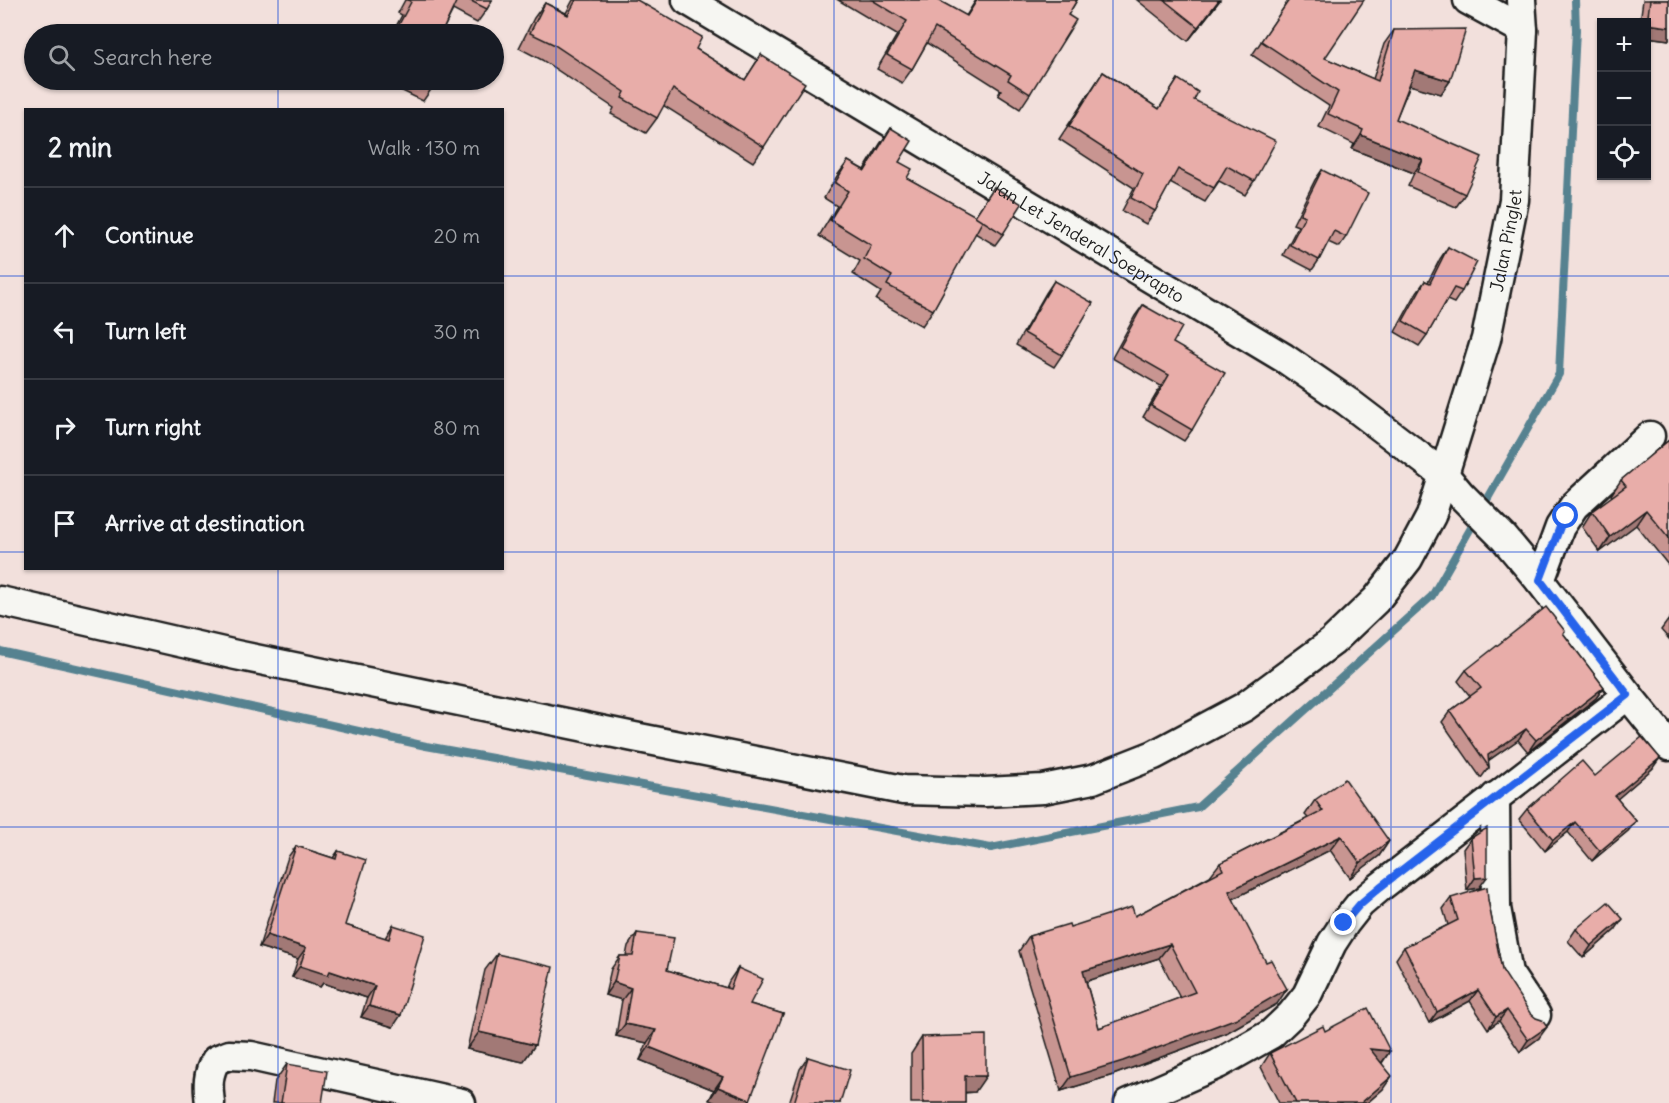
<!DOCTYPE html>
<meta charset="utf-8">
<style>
body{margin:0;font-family:Delius,sans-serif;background:#242831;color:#f1f3f6}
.controls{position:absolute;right:18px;top:18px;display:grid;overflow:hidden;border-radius:0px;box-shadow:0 2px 4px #0004}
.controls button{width:54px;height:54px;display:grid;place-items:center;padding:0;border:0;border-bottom:2px solid #363941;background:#171b24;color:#f1f3f6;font:30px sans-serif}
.stop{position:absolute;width:18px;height:18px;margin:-14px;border:4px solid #2563eb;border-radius:50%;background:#fff}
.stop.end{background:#2563eb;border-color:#fff;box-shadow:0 2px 6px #0008}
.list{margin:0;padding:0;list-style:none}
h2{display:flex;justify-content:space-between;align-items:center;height:78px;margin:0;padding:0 24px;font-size:26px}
h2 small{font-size:20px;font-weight:400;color:#9ea1a6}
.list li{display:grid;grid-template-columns:39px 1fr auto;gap:18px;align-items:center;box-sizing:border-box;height:96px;padding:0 24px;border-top:2px solid #363941}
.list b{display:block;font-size:22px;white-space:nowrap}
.list em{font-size:20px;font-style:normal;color:#9ea1a6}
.icon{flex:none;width:33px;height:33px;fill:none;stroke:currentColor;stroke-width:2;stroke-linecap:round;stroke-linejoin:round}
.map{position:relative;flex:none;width:1669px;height:1103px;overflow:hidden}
.search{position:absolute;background:#171b24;box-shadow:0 2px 4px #0004;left:24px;top:24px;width:480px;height:66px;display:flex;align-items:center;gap:15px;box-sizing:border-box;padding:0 21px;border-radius:33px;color:#9ea1a6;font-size:22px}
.panel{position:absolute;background:#171b24;box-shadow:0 2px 4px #0004;left:24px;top:108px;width:480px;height:462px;border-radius:0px}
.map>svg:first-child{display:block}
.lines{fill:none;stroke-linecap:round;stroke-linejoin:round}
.stream{stroke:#568290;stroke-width:8}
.minor-casing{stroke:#1c1c1c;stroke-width:33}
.minor{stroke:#f6f6f2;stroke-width:28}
.wall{fill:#c89591;stroke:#1c1c1c;stroke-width:1.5;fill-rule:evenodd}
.shaded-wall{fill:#a27976;stroke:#1c1c1c;stroke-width:1.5}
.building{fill:#e8ada9;stroke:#1c1c1c;stroke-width:1.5;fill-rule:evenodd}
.route{stroke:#2563eb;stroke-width:8}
.grid{fill:none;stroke:#1d4ed8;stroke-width:1.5;stroke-opacity:0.55}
.labels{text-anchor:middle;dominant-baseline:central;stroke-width:5;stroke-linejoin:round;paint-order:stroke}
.street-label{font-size:18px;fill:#1c1c1c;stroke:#f6f6f2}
</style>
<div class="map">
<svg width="1669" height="1103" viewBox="0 0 1669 1103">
<rect width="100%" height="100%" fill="#f2e0dc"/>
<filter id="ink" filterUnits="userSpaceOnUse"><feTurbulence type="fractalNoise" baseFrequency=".0167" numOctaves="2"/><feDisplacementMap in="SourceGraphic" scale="12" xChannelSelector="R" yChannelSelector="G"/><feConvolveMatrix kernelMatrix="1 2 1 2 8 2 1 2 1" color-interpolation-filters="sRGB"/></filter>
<g filter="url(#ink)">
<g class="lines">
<path class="stream" d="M0 651 426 746 991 848 1198 807 1432 596 1559 374 1576 30 1575 0"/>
<defs>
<g id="minor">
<path id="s1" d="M687 0 1284 358 1348 402 1445 476 1461 495 1504 538 1540 581 1628 695 1669 746"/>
<path d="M1468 0 1523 30"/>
<path d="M1540 581 1560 527 1574 506 1650 436"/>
<path id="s2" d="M0 601 236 655 634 737 903 790 985 792 1043 789 1093 779 1154 755 1244 707 1332 642 1376 600 1408 559 1431 516 1486 339 1514 200 1523 30 1521 0"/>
<path d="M1495 797 1496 908 1508 973 1536 1015"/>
<path d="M210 1103C208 1087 207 1074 216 1060L229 1055 251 1056 461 1103"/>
<path d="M1129 1103 1218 1064 1271 1034 1291 1015 1307 995 1332 943 1345 923 1360 904 1380 887 1628 695"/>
</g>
</defs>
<use href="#minor" class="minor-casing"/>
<use href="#minor" class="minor"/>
</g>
<g class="wall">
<path d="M405 0H492L487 9 477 23 453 10 441 34H392L402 15 398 13Z"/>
<path d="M573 0H637L696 49 745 80 761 55 764 147 753 162 663 105 657 118 646 133 611 114 614 108 542 60 519 48 534 18 545 3 566 13Z"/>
<path d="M838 0H938L966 16 976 0H1077L1068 15 1030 94 1020 109 998 95 1001 90 927 43 912 69 902 83 877 69 897 35Z"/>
<path d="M1137 0H1220L1188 41Z"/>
<path d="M1289 0 1325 58 1373 79 1384 44 1394 30 1450 81 1441 94 1410 85 1396 119 1465 194 1456 207 1408 186 1414 173 1352 149 1354 144 1319 127 1329 106 1252 55Z"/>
<path d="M1643 0H1669V40L1647 37V22H1640Z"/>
<path d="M1103 72 1159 109 1178 79 1254 181 1245 195 1219 181 1205 202 1170 183 1155 211 1146 224 1122 211 1134 188 1059 139Z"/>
<path d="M380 80H436L432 88 423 101Z"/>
<path d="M891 128 899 162 907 178 975 216 994 187 1003 234 995 245 975 233 933 310 922 326 876 300 881 292 853 274 860 261 819 236 837 206 824 198 837 176 848 161 864 170 880 144Z"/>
<path d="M1322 170 1346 237 1339 247 1328 242 1319 260 1312 270 1283 255 1298 226 1293 224 1315 180Z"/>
<path d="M1448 247 1462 291 1454 303 1447 300 1427 335 1419 346 1395 332 1417 292 1425 281 1428 282 1440 259Z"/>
<path d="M1054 281 1062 355 1054 367 1016 345 1046 293Z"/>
<path d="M1143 305 1173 343 1192 430 1184 441 1143 417 1161 386 1112 358 1135 316Z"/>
<path d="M1669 440V566L1636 525 1600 552 1582 527 1592 511 1612 497 1611 495 1621 480Z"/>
<path d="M1669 619V639L1661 630Z"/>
<path d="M1565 631 1563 633 1604 687 1596 698 1528 752 1518 740 1488 761 1489 767 1481 778 1442 722 1450 711 1470 696 1458 681 1466 670Z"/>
<path d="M1652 769 1617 799 1636 821 1628 831 1592 861 1568 832 1545 851 1519 819 1527 809 1595 776Z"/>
<path d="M1315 800 1389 841 1379 856 1350 878 1330 850 1233 899 1277 1004 1226 1033 1113 1075 1061 1091 1019 951 1029 936 1070 927 1135 916 1210 876 1220 863 1308 818 1305 815ZM1159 958 1180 998 1099 1028 1086 981Z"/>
<path d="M1471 838 1479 888 1467 890 1463 849Z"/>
<path d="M296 846 333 858 338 851 345 925 385 938 393 925V1027L361 1017 367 998 323 983 320 987 292 977 298 959 259 947 288 857Z"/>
<path d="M1451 898 1488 900 1502 970 1539 1038 1520 1052 1499 1021 1488 1029 1470 1001 1429 1023 1396 959 1404 947 1448 925 1443 909Z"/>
<path d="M1576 929 1615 930 1583 958 1568 941Z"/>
<path d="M637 933 667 970 726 988 729 981 738 968 750 1004 783 1014 709 1100 714 1090 640 1060 647 1043 616 1036 622 1000 605 995 611 969 620 956H626L628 946Z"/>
<path d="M497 954 535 1045 523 1062 467 1049 485 970Z"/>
<path d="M1325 1031 1390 1051 1382 1063 1383 1089 1367 1103H1279L1261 1067 1270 1053Z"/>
<path d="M922 1037 975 1092 965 1093V1103H911V1054Z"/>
<path d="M808 1057 840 1103H789L800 1069Z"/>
<path d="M287 1064 322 1103H272L275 1081Z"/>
</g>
<g class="shaded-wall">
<path d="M1220 0 1213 9 1188 41 1198 27Z"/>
<path d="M1647 24 1669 27V40L1647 37Z"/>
<path d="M1415 70 1450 81 1441 94 1406 84Z"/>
<path d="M1361 135 1423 160 1414 173 1352 149Z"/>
<path d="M1646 510 1636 525 1600 552 1610 537Z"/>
<path d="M1604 687 1596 698 1528 752 1536 740Z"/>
<path d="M1526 729 1518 740 1486 762 1488 755Z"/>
<path d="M1660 758 1652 769 1608 807 1615 796Z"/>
<path d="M1636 821 1628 831 1592 861 1600 851Z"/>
<path d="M1575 822 1568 832 1545 851 1553 840Z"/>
<path d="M1341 836 1330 850 1219 906 1229 891Z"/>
<path d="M1389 841 1379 856 1350 878 1360 863Z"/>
<path d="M1487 877 1479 888 1467 890 1475 878Z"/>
<path d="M1623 919 1615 930 1583 958 1591 946Z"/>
<path d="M267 935 306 948 298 959 259 947Z"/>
<path d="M1170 944 1159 958 1072 986 1083 971Z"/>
<path d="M300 966 330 971 375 986 367 998 323 983 320 987 292 977Z"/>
<path d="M614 982 631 988 622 1000 605 995Z"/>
<path d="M1287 989 1277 1004 1226 1033 1113 1075 1061 1091 1071 1077Z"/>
<path d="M1478 990 1470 1001 1429 1023 1437 1012Z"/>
<path d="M369 1006 401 1015 393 1027 361 1017Z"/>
<path d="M1507 1010 1499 1021 1488 1029 1496 1017Z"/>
<path d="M625 1024 656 1030 647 1043 616 1036Z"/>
<path d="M1547 1027 1539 1038 1520 1052 1528 1040Z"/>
<path d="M479 1032 535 1045 523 1062 467 1049Z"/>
<path d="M649 1047 723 1077 714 1090 640 1060Z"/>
<path d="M1370 1049 1390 1051 1380 1065Z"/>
<path d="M965 1076H986L975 1092 953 1093Z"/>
<path d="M1392 1076 1383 1089 1367 1103H1361Z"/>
<path d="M718 1087 750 1100 748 1103H716L709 1100Z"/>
</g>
<g class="building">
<path d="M408 0H457L441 34H394L411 2Z"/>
<path d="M469 0H492L487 9Z"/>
<path d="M576 0H637L702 37 696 49 745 80 761 55 805 83 764 147 673 89 657 118 622 98 625 92 553 44 530 33 545 3 568 15Z"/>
<path d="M872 0H938L967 16 977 0H1077L1068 15 1076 20 1030 94 1008 80 1011 75 935 28 912 69 887 55 907 21Z"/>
<path d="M1164 0H1219L1198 27Z"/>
<path d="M1289 0H1364L1325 58 1378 81 1394 30 1466 29 1450 81 1415 70 1396 119 1482 157 1465 194 1418 172 1423 160 1361 135 1363 130 1328 114 1338 92 1261 41Z"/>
<path d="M1650 0H1669V27L1647 24Z"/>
<path d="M1103 72 1159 109 1178 79 1198 92 1194 100 1276 141 1254 181 1227 166 1214 188 1178 169 1155 211 1131 198 1143 174 1069 126Z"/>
<path d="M416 80H436L432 88Z"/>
<path d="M891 128 912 141 899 162 912 169 907 178 983 220 933 310 887 285 892 276 864 259 871 245 830 220 848 191 835 183 848 161 865 171Z"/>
<path d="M1322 170 1368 193 1346 237 1334 231 1319 260 1290 245 1305 216 1300 214Z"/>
<path d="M994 187 1022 204 1003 234 975 216Z"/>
<path d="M1448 247 1477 262 1462 291 1454 288 1427 335 1403 321 1425 281 1430 283Z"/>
<path d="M1054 281 1093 303 1062 355 1024 333Z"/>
<path d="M1143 305 1182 327 1173 343 1225 373 1192 430 1151 406 1169 375 1120 347Z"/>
<path d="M1669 440V538L1646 510 1610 537 1592 511 1626 486 1621 480Z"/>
<path d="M1546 607 1565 631 1563 633 1604 687 1536 740 1526 729 1488 755 1489 767 1450 711 1481 688 1466 670Z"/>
<path d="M1642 737 1660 758 1615 796 1636 821 1600 851 1575 822 1553 840 1527 809 1582 761 1595 776Z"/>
<path d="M1345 779 1389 841 1360 863 1341 836 1229 891 1266 962 1271 960 1287 989 1237 1018 1123 1061 1071 1077 1029 936 1069 924 1070 927 1132 907 1135 916 1223 870 1220 863 1323 811 1315 800ZM1170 944 1195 992 1099 1028 1083 971Z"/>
<path d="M1487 828V877L1475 878 1471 838Z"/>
<path d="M296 846 336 859 338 851 366 860 345 925 389 939 393 925 425 935 401 1015 369 1006 375 986 330 971 328 975 300 966 306 948 267 935Z"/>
<path d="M1487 887 1488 900 1502 970 1530 1013 1536 1018 1542 1020 1547 1027 1528 1040 1507 1010 1496 1017 1478 990 1437 1012 1404 947 1458 920 1451 898Z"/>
<path d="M1608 902 1623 919 1591 946 1576 929Z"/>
<path d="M637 933 674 938 667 970 730 989 738 968 763 979 750 1004 783 1014 750 1100 718 1087 723 1077 649 1047 656 1030 625 1024 631 988 614 982 620 956H633Z"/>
<path d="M497 954 553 967 535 1045 479 1032Z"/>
<path d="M1368 1008 1390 1051 1370 1049 1392 1076 1361 1103H1296L1270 1053 1323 1026 1325 1031Z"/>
<path d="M986 1035V1076H965V1103H923L922 1037Z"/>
<path d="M808 1057 850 1070 840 1103H794Z"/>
<path d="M287 1064 327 1071 322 1103H281Z"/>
</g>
</g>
<g class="lines" filter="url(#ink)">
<path class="route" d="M1344 923 1360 904 1380 887 1628 695 1540 580 1560 527 1566 516"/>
</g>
<path class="grid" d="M278 0V34M556 0V1103M834 0V1103M1113 0V1103M1391 0V1103M278 80V110M0 276H26M502 276H1669M0 552H26M502 552H1669M278 568V1103M0 827H1669"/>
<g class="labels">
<g class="street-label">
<text stroke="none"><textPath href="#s1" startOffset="460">Jalan Let Jenderal Soeprapto</textPath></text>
<text stroke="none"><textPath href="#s2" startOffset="1838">Jalan Pinglet</textPath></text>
</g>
</g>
</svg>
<div class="controls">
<button>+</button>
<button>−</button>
<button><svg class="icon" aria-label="locate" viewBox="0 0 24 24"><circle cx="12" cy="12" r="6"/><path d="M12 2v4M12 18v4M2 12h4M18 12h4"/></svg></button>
</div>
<div class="stop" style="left:1566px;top:516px"></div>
<div class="stop end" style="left:1344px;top:923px"></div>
<div class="search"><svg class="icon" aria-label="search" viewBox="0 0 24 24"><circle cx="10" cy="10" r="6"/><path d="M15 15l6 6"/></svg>Search here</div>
<section class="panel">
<h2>2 min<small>Walk · 130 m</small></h2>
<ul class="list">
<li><svg class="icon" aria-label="ahead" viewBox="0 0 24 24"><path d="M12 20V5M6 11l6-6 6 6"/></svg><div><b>Continue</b></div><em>20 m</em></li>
<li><svg class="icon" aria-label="left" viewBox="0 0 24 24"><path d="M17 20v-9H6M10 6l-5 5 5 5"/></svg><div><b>Turn left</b></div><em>30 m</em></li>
<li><svg class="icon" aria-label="right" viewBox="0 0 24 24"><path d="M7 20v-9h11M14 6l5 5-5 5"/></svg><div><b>Turn right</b></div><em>80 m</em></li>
<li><svg class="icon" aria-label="arrive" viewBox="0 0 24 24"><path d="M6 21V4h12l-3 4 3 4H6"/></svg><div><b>Arrive at destination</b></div></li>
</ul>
</section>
</div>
